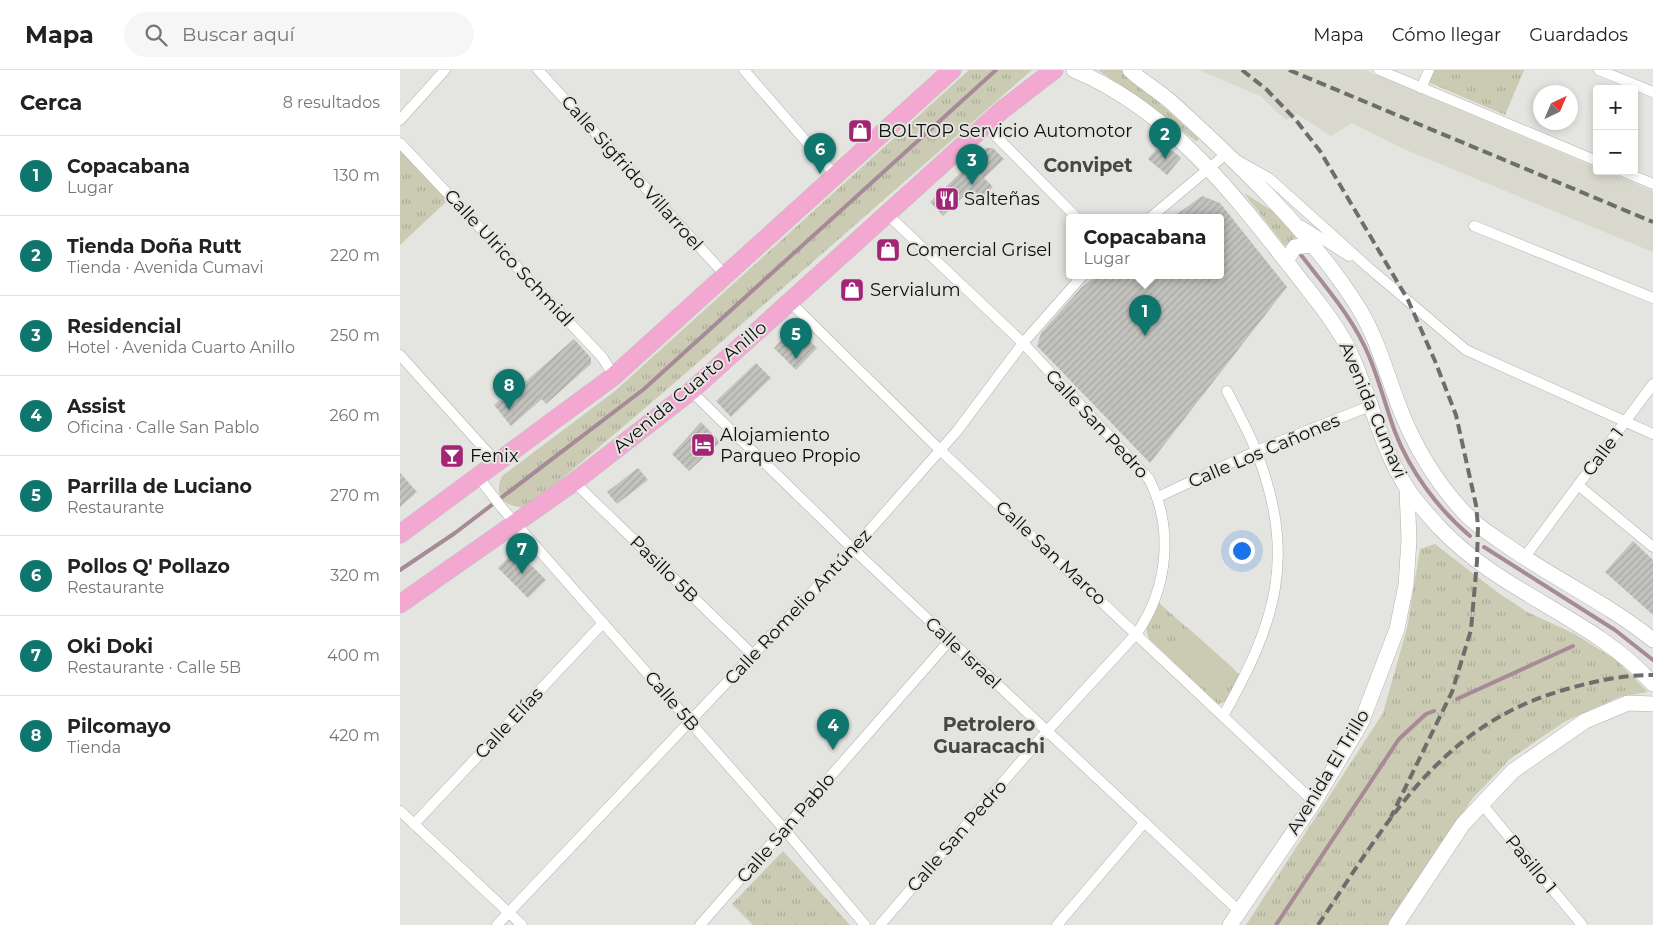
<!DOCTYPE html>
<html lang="es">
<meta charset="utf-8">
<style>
body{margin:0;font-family:Montserrat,sans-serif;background:#f6f6f6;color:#222}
.controls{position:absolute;right:15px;top:15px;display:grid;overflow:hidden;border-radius:5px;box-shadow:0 2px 8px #0003}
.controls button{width:45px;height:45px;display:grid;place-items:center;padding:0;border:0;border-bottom:1px solid #e0e0e0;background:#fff;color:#222;font:25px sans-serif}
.compass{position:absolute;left:1133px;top:15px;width:45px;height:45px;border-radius:50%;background:#fff;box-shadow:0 2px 8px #0003;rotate:44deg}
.you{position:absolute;left:841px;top:480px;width:18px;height:18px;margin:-12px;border:4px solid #fff;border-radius:50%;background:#1a73e8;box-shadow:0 0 0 8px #1a73e833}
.badge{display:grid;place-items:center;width:32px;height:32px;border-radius:50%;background:#0f766e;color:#fff;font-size:16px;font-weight:700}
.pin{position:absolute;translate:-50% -41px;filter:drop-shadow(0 1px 2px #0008)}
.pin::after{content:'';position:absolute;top:26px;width:18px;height:15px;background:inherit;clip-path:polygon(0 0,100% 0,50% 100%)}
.popup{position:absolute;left:666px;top:144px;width:158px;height:65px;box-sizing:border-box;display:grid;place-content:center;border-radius:5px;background:#fff;filter:drop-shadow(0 1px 4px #0005);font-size:16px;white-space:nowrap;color:#767676}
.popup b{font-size:19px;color:#222}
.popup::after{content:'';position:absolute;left:50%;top:100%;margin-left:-10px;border:10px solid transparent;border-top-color:#fff}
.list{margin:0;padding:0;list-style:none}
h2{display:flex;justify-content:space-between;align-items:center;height:65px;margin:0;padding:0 20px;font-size:21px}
h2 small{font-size:16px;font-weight:400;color:#767676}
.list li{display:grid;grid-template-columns:32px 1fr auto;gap:15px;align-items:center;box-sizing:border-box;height:80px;padding:0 20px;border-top:1px solid #e0e0e0}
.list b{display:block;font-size:19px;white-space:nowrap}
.list p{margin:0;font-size:16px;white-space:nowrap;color:#767676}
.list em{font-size:16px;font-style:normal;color:#767676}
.icon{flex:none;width:28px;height:28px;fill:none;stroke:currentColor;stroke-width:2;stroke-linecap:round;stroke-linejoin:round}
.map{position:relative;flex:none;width:1253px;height:855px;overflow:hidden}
header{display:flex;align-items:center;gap:30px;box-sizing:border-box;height:70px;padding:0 25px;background:#fff;border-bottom:1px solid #e0e0e0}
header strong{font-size:24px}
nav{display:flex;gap:28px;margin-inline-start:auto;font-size:18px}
.search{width:350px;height:45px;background:#f6f6f6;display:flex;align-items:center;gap:12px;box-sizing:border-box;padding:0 18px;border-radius:28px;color:#767676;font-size:19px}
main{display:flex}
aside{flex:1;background:#fff}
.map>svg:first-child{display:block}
.built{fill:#d8d8cc}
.grass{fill:url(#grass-tufts)}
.pitch{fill:#cacbb2}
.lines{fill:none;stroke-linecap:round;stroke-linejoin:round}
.stream{stroke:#a78a98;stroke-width:4}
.building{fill:url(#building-hatch)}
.minor-casing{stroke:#b0b0ac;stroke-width:11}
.secondary-casing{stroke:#b0b0ac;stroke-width:16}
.trunk-casing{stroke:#c0c0c0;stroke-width:19}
.minor{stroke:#fff;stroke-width:10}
.secondary{stroke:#fff;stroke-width:15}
.trunk{stroke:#f2a8d0;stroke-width:18}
.rail{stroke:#6d6e6b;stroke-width:4;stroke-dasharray:10 5;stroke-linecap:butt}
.labels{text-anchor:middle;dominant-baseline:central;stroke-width:4;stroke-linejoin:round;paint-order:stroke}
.poi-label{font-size:18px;fill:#0d0d0c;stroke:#e4e5e0;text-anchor:start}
.street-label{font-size:18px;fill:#0d0d0c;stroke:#e4e5e0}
.neighbourhood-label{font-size:19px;font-weight:bold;fill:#474744;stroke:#e4e5e0}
</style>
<header>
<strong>Mapa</strong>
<div class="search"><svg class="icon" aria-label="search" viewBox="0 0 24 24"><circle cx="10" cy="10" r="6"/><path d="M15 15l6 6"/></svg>Buscar aquí</div>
<nav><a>Mapa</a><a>Cómo llegar</a><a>Guardados</a></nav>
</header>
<main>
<aside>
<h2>Cerca<small>8 resultados</small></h2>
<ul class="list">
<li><span class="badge">1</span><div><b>Copacabana</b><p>Lugar</p></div><em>130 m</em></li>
<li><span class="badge">2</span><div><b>Tienda Doña Rutt</b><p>Tienda · Avenida Cumavi</p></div><em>220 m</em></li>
<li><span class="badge">3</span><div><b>Residencial</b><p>Hotel · Avenida Cuarto Anillo</p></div><em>250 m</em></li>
<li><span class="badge">4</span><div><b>Assist</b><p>Oficina · Calle San Pablo</p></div><em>260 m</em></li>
<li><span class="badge">5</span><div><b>Parrilla de Luciano</b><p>Restaurante</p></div><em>270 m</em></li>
<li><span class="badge">6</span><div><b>Pollos Q' Pollazo</b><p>Restaurante</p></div><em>320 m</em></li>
<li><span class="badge">7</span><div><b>Oki Doki</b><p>Restaurante · Calle 5B</p></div><em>400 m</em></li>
<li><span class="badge">8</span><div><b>Pilcomayo</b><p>Tienda</p></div><em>420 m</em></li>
</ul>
</aside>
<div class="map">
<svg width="1253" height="855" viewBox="0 0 1253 855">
<defs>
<pattern id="grass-tufts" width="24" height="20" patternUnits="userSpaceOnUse" patternTransform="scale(1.25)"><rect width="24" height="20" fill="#cacbb2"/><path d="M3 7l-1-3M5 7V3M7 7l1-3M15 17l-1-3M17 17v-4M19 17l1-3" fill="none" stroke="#acad98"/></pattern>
<pattern id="building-hatch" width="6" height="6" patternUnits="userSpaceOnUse" patternTransform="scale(1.25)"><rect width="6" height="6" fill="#c2c2be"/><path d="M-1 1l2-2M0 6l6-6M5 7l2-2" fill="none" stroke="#a6a6a2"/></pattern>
</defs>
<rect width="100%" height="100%" fill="#e4e5e0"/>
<path class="built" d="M799 0H965L1197 98V101H1205L1253 121V182L1004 79 952 53 931 66 897 44 886 50 860 26Z"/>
<g class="grass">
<path d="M569 0H632L279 309 129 437C107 439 92 428 102 406L215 321Z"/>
<path d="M698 0H723L798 68 797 72 750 36Z"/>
<path d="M1033 0H1124L1105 45 1028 12Z"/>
<path d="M0 79 49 129 0 175Z"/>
<path d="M844 123 876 143 897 166 885 176Z"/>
<path d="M1035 474 1097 522 1127 542 1175 564 1216 590 1248 622 1219 627 1164 652 1110 689 1072 729 991 855H846L983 643 1007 558 1020 479Z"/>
<path d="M758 532 840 605 825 632 818 634 749 569 746 558Z"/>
<path d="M383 781 450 855H353L332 834Z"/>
</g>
<g class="pitch">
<path d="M1061 0H1106L1099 16Z"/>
<path d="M788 558 834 599 817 619 771 578Z"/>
</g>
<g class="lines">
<g class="stream">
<path d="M898 181C923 214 953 247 969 286 979 310 986 337 995 362 1010 401 1038 439 1070 466"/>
<path d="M1084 477 1215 560 1253 590"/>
<path d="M0 500 55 463 244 319 596 0"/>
<path d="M1057 629 1173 576"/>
<path d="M876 855 999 669 1026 644 1034 641"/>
</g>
</g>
<g class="building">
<path d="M762 72 781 88 767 105 748 89Z"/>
<path d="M586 78H593L604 89 584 108 593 117 573 136 564 126 543 146 530 132Z"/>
<path d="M802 126 820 133 887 217 750 393 637 276 641 263 681 218 698 205H820V147H773Z"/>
<path d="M393 258 398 259 417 278 396 300 374 278Z"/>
<path d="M174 269 191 288V294L146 334 142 329 111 356 94 335 107 324 101 318 110 309 118 318Z"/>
<path d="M356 293 371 308 331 347 316 331Z"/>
<path d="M301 352 320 372 289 401 272 384Z"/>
<path d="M49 374 64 391 55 399 40 381Z"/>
<path d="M238 398 248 410 217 434 207 422Z"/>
<path d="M0 403 17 422 0 437Z"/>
<path d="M1233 471 1253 490V545L1205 502Z"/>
<path d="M116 480 146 510 128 528 98 498Z"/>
</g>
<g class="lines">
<defs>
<g id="minor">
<path d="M138 0 326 206"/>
<path d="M344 0 436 106"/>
<path d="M979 0 1197 91"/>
<path d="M1199 0 1253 22"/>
<path d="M1021 18 1029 0"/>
<path d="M0 50 45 0"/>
<path d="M586 56 676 147"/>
<path d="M0 73 202 287 214 306"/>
<path d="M1222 101 1253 114"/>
<path d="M751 147 826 84 869 108 969 198 1066 280 1253 364"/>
<path d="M902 156 949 186"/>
<path d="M1074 156 1253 228"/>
<path d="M390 232 539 379 914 732"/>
<path d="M0 285 98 394"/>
<path d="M291 321 453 479 839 841"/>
<path d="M79 408 102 438 384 759 465 855"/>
<path d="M174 412 353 585"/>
<path d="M1178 415 1253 477"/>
<path d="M758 427 856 381 970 336"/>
<path d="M1124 488 1253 314"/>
<path d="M823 646C876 552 897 488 857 383 849 362 837 341 827 321"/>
<path d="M1081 733 1182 855"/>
<path d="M0 741 122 855"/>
<path d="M14 754 203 553"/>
<path d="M97 855 453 479 557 361 623 273 683 205"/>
<path d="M300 855 550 570"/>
<path d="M480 855 647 661 737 563C768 518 774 458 749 409L623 273 487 144"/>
<path d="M657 855 744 753"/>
</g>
<g id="secondary">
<path d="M674 0C767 38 833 123 893 200 912 225 934 250 948 278 970 323 979 375 1007 418 1016 432 1029 446 1040 458 1102 524 1194 548 1253 614"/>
<path d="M730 0C742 12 758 20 771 32 836 91 911 162 958 237 979 271 987 307 1002 344 1016 378 1035 410 1060 438 1073 453 1090 464 1106 475 1154 509 1207 533 1253 570"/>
<path d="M886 191 895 177 910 175"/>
<path d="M830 855 914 732 961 653 997 559 1006 515 1009 470 1007 419"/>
<path d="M996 855 1063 754 1113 701 1185 651 1228 633 1253 634"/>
</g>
<g id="trunk">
<path d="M0 464 214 306 552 0"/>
<path d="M0 534 174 412 291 321 602 40 654 0"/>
</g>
</defs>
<use href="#minor" class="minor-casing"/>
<use href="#secondary" class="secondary-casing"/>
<use href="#trunk" class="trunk-casing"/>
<use href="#minor" class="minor"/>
<use href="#secondary" class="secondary"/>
<use href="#trunk" class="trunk"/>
<g class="rail">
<path d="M842 0 866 19 895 49 920 81 1008 230 1035 291 1056 345 1076 435 1078 456 1077 491 1071 560 1052 622 991 747"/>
<path d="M889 0 1253 152"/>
<path d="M918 855C988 752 1038 655 1167 619 1195 611 1224 605 1253 605"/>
</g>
</g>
<defs>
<symbol id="shop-square" viewBox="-11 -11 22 22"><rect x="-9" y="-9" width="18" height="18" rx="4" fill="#a42575" stroke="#e4e5e0"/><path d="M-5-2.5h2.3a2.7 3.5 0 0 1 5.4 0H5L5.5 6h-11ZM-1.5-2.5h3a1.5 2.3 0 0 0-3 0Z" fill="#fff"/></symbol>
<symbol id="restaurant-square" viewBox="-11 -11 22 22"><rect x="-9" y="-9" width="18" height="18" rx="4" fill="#a42575" stroke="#e4e5e0"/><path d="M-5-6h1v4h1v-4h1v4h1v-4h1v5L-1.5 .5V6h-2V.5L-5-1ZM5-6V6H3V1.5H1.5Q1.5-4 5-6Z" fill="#fff"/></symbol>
<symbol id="hotel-square" viewBox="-11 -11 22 22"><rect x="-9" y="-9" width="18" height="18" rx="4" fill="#a42575" stroke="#e4e5e0"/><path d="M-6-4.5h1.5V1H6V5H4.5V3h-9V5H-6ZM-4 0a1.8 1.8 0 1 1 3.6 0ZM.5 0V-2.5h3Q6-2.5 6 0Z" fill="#fff"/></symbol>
<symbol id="bar-square" viewBox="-11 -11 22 22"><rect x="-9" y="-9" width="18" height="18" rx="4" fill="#a42575" stroke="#e4e5e0"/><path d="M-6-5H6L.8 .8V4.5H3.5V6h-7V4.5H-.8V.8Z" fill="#fff"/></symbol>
</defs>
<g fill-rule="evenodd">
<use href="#shop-square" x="446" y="47" width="28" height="28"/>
<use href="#restaurant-square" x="533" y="115" width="28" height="28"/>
<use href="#shop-square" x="474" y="166" width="28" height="28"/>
<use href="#shop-square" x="438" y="206" width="28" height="28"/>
<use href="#hotel-square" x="289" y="361" width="28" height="28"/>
<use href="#bar-square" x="38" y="372" width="28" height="28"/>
</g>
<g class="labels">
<g class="poi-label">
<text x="478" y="61">BOLTOP Servicio Automotor</text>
<text x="564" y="129">Salteñas</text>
<text x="506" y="180">Comercial Grisel</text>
<text x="470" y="220">Servialum</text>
<text x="320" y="365">Alojamiento<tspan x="320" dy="21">Parqueo Propio</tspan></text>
<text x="70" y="386">Fenix</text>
</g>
<g class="street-label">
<text transform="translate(232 103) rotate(48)">Calle Sigfrido Villarroel</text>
<text transform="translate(109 188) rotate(47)">Calle Ulrico Schmidl</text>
<text transform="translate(290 317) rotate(-40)">Avenida Cuarto Anillo</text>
<text transform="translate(973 340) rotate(67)">Avenida Cumavi</text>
<text transform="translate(697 354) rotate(47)">Calle San Pedro</text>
<text transform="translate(864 381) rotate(-23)">Calle Los Cañones</text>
<text transform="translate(1203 382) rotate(-53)">Calle 1</text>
<text transform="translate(651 483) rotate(43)">Calle San Marco</text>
<text transform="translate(264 499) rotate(44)">Pasillo 5B</text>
<text transform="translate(398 537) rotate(-47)">Calle Romelio Antúnez</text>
<text transform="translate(563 583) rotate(43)">Calle Israel</text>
<text transform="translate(272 631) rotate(49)">Calle 5B</text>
<text transform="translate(109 653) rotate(-47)">Calle Elías</text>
<text transform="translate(928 702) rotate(-59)">Avenida El Trillo</text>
<text transform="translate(386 758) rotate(-49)">Calle San Pablo</text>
<text transform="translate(557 766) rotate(-49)">Calle San Pedro</text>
<text transform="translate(1131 794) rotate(51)">Pasillo 1</text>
</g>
<g class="neighbourhood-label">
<text x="688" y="95">Convipet</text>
<text x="589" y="654">Petrolero<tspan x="589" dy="22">Guaracachi</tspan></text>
</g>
</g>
</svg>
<div class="controls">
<button>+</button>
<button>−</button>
</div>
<svg class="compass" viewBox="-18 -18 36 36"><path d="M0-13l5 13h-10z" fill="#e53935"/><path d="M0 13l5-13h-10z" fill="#767676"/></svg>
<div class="you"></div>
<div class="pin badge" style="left:745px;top:266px">1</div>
<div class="popup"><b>Copacabana</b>Lugar</div>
<div class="pin badge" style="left:765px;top:89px">2</div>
<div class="pin badge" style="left:572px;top:115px">3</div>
<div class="pin badge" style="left:433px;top:680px">4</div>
<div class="pin badge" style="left:396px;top:289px">5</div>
<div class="pin badge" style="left:420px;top:104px">6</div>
<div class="pin badge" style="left:122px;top:504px">7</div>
<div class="pin badge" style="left:109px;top:340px">8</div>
</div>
</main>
